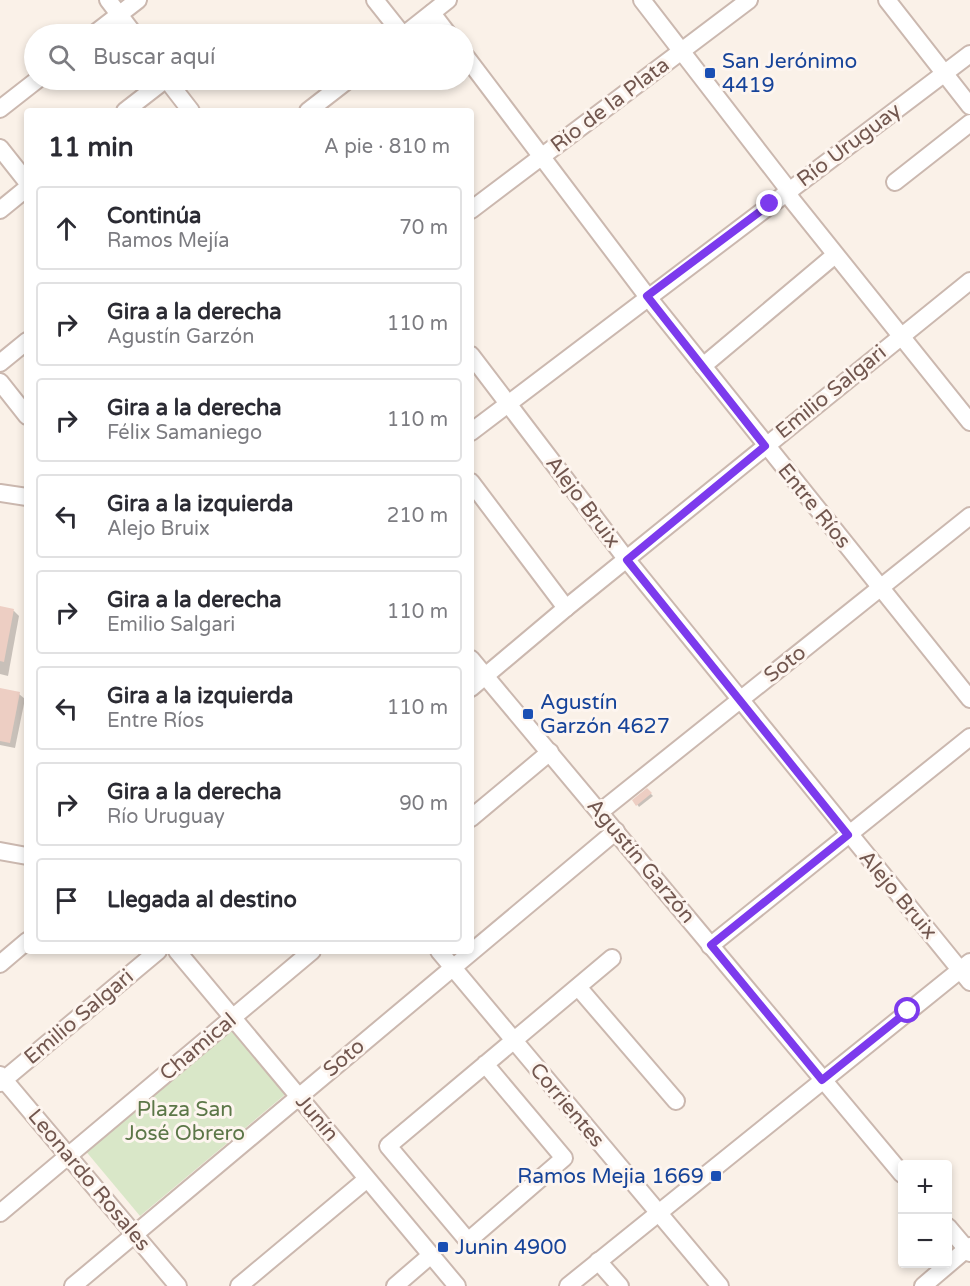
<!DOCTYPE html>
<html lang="es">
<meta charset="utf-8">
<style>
body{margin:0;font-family:"Varela Round",sans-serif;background:#f7f7f7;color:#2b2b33}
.controls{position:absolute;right:18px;bottom:18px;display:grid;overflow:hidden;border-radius:6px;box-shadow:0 3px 9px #0003}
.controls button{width:54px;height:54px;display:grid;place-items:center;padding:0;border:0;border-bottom:2px solid #e1e1e2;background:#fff;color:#2b2b33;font:30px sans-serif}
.stop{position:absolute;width:18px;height:18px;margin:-14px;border:4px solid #7c3aed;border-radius:50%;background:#fff}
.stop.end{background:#7c3aed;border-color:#fff;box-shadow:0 2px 6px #0008}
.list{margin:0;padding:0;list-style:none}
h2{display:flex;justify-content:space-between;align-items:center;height:78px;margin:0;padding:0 24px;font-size:26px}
h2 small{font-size:20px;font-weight:400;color:#7c7c81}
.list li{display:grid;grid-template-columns:39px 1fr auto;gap:18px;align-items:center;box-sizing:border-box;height:84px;margin:0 12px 12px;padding:0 12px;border:2px solid #e1e1e2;border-radius:6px}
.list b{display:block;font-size:22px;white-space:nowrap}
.list p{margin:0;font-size:20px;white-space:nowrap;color:#7c7c81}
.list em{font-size:20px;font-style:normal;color:#7c7c81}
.icon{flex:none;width:33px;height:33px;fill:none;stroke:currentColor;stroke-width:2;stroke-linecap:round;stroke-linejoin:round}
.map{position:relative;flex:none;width:970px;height:1286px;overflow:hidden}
.search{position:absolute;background:#fff;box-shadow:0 3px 9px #0003;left:24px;top:24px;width:450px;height:66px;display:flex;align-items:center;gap:15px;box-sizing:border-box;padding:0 21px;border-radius:33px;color:#7c7c81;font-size:22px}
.panel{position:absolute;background:#fff;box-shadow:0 3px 9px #0003;left:24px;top:108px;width:450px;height:846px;border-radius:6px}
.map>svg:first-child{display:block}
.green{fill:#d9e7c8}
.shadow{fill:#0003}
.building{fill:#edcec3}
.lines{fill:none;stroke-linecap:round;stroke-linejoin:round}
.minor-casing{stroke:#cbb8af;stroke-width:20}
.minor{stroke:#fff;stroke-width:16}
.route{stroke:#7c3aed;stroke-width:8}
.transit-dot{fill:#1a4fb4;stroke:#fdf5ef;stroke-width:2}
.labels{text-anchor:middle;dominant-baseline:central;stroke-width:6;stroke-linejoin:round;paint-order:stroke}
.transit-label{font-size:21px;fill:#164399;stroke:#fdf5ef;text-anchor:start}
.street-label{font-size:21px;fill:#72574f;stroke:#fdf5ef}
.park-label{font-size:21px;fill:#5c7748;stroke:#fdf5ef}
</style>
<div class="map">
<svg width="970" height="1286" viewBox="0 0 970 1286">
<rect width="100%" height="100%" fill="#faf1e8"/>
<path class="green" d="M231 1026 287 1093 140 1216 84 1149Z"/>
<g class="shadow">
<path d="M0 608 14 611 19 616 8 676 0 674Z"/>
<path d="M0 690 19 694 25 699 15 748 0 745Z"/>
<path d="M647 790 653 796 639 807 634 800Z"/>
</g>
<g class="building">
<path d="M0 606 14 609 4 662 0 661Z"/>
<path d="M0 688 20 692 10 743 0 741Z"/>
<path d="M647 788 652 793 636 806 632 800Z"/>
</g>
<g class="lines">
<defs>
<g id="minor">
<path d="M108 0 134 34"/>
<path d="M375 0 402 34"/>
<path d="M642 0 784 184 792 200 970 422"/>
<path d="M887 0 970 106"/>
<path d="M432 13 448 34"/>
<path d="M94 34 138 0"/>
<path d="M405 34 448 0"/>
<path d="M464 54 647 296 970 699"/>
<path d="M167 80 191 111"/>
<path d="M0 109 37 80"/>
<path d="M125 111 165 80"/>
<path d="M308 111 348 80"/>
<path d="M0 148 27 182"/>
<path d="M895 182 970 123"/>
<path d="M0 210 27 188"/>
<path d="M471 210 749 0"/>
<path d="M471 355 627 560 970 982"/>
<path d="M0 363 27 341"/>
<path d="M703 366 835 255"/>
<path d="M0 382 27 416"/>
<path d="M471 432 970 54"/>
<path d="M471 482 566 608"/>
<path d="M0 493 27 497"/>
<path d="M471 659 902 1174"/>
<path d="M471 688 566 608 970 281"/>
<path d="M600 812 970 516"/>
<path d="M471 818 550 752"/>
<path d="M0 851 27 856"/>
<path d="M710 946 970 737"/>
<path d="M177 951 457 1286"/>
<path d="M439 951 720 1286"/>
<path d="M0 964 27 941"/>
<path d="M578 987 676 1101"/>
<path d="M485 1064 564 1158 468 1241 388 1146C463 1083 538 1021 612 958"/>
<path d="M0 1075 178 1286"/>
<path d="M0 1083 158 951"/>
<path d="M0 1213 312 951"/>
<path d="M948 1227 970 1253"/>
<path d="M598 1261 620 1286"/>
<path d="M73 1286 616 831"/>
<path d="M239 1286 367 1179"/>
<path d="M395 1286 431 1255"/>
<path d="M568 1286 970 962"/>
<path d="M923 1286 970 1246"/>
</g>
</defs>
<use href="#minor" class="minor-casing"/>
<use href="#minor" class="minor"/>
</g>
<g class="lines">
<path class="route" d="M770 204 647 296 765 446 627 560 848 835 711 945 822 1080 908 1011"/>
</g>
<g class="transit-dot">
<rect x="704" y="67" width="12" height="12" rx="3"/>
<rect x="522" y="708" width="12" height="12" rx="3"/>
<rect x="710" y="1170" width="12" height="12" rx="3"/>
<rect x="437" y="1241" width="12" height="12" rx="3"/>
</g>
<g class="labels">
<g class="transit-label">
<text x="722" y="61">San Jerónimo<tspan x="722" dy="24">4419</tspan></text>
<text x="540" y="702">Agustín<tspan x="540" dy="24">Garzón 4627</tspan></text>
<text x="704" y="1176" text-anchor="end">Ramos Mejia 1669</text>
<text x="455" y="1247">Junin 4900</text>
</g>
<g class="street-label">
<text transform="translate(610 105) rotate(-37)">Río de la Plata</text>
<text transform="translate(849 145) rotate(-37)">Río Uruguay</text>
<text transform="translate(831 392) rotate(-39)">Emilio Salgari</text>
<text transform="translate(583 502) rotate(53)">Alejo Bruix</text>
<text transform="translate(814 506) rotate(51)">Entre Ríos</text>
<text transform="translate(785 664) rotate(-38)">Soto</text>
<text transform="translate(641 861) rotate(50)">Agustín Garzón</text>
<text transform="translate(898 895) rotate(50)">Alejo Bruix</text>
<text transform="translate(79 1017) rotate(-40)">Emilio Salgari</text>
<text transform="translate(198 1047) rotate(-40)">Chamical</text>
<text transform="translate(344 1058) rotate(-40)">Soto</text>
<text transform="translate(567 1105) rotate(50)">Corrientes</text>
<text transform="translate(317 1118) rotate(50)">Junín</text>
<text transform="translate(89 1180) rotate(50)">Leonardo Rosales</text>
</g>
<g class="park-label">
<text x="185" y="1109">Plaza San<tspan x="185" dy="24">José Obrero</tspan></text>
</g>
</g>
</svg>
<div class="controls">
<button>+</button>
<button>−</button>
</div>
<div class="stop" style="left:908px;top:1011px"></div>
<div class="stop end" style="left:770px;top:204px"></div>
<div class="search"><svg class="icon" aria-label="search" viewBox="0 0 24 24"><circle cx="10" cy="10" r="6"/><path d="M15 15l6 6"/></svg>Buscar aquí</div>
<section class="panel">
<h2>11 min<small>A pie · 810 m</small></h2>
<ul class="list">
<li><svg class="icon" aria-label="ahead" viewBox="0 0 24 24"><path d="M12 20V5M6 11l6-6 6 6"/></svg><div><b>Continúa</b><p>Ramos Mejía</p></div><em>70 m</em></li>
<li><svg class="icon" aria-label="right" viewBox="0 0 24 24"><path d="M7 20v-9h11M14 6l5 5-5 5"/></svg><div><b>Gira a la derecha</b><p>Agustín Garzón</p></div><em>110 m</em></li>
<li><svg class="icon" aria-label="right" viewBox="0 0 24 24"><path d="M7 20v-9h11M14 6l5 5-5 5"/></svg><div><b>Gira a la derecha</b><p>Félix Samaniego</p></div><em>110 m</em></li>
<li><svg class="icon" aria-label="left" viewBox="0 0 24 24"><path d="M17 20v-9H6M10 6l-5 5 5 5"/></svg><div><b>Gira a la izquierda</b><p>Alejo Bruix</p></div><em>210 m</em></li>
<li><svg class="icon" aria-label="right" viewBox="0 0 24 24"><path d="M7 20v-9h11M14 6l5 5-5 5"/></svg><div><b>Gira a la derecha</b><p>Emilio Salgari</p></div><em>110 m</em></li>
<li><svg class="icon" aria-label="left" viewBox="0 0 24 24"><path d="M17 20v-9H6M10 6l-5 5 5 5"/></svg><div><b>Gira a la izquierda</b><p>Entre Ríos</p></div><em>110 m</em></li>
<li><svg class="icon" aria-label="right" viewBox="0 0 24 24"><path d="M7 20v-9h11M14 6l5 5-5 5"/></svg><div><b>Gira a la derecha</b><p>Río Uruguay</p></div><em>90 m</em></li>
<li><svg class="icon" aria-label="arrive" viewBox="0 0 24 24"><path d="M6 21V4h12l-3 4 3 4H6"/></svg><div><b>Llegada al destino</b></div></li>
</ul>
</section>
</div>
